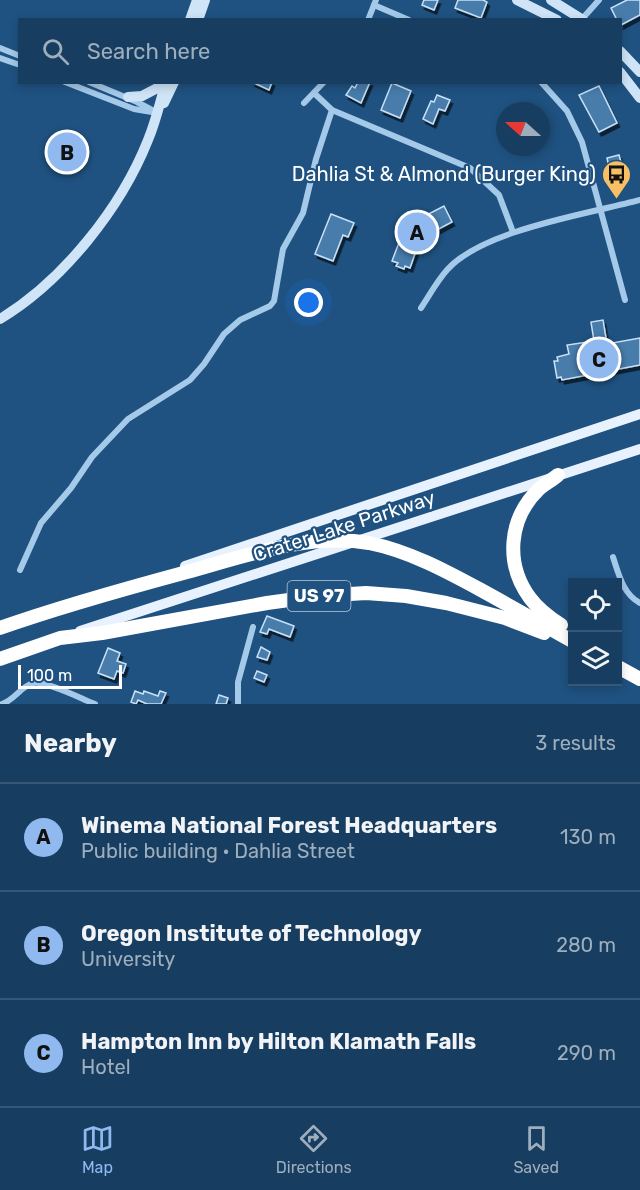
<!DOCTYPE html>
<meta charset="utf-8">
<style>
body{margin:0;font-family:Rubik,sans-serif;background:#24496a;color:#f1f3f6}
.controls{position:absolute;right:18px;bottom:18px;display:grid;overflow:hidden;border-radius:0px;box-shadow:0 3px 9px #0003}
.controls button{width:54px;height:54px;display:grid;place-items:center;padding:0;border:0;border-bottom:2px solid #365776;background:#173e61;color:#f1f3f6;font:30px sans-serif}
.compass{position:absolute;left:496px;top:102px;width:54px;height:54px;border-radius:50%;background:#173e61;box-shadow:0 3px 9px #0003;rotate:291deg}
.scale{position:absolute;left:18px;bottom:15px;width:104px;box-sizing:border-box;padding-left:6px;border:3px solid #fff;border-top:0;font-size:16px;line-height:21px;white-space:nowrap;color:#fff;-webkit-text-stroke:4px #1f5281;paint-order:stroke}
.you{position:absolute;left:309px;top:303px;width:21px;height:21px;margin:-15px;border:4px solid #fff;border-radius:50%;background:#1a73e8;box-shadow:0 0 0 9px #1a73e833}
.badge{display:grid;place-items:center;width:39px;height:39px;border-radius:50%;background:#90b9f0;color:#111;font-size:20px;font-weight:700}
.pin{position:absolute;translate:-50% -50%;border:3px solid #fff;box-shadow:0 2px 6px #0006}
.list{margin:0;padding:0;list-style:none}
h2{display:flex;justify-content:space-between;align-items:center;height:78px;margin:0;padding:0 24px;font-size:26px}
h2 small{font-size:20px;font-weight:400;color:#9eaebd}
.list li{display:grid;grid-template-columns:39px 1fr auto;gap:18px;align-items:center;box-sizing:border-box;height:108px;padding:0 24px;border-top:2px solid #365776}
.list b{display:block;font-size:22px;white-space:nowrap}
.list p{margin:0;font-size:20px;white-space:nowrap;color:#9eaebd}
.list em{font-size:20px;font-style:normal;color:#9eaebd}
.icon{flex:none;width:33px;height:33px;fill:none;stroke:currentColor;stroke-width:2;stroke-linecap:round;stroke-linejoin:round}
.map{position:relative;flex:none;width:640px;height:704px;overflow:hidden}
.search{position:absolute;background:#173e61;box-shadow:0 3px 9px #0003;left:18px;right:18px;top:18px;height:66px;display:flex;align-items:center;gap:15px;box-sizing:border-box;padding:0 21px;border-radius:0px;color:#9eaebd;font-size:22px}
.sheet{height:402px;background:#173e61}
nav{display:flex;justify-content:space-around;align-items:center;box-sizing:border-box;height:84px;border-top:2px solid #365776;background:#173e61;font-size:16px;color:#9eaebd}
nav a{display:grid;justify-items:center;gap:3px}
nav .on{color:#90b9f0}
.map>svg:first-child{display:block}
.building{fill:#477cab;stroke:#c8e1f7;stroke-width:1.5;filter:url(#shadow)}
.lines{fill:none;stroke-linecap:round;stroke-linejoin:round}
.street{stroke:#a4c9e9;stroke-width:6}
.secondary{stroke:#cfe4f7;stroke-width:10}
.primary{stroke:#e7f2fe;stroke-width:10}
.highway{stroke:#fff;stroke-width:14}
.labels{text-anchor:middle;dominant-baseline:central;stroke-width:4.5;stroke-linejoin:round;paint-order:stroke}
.shield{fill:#1f5281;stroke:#bccbd9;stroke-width:1.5}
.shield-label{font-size:18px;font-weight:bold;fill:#fff}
.poi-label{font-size:20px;fill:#fff;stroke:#1f5281;text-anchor:end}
.street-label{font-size:20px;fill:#fff;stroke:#1f5281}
</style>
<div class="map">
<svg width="640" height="704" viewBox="0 0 640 704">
<defs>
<filter id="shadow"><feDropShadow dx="2.5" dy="4" stdDeviation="0" flood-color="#0009"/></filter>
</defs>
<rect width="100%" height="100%" fill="#1f5281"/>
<g class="building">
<path d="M424 0H438L434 10 422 5Z"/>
<path d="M458 0H483L487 2 481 18 455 8Z"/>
<path d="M627 0H640V15L621 25V20H617L611 8Z"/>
<path d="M252 82H272L269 90Z"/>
<path d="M358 82H370L361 103 346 95 352 86 355 88Z"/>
<path d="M392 83 411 91 400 118 381 110Z"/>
<path d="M599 86 617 123 599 132 579 95Z"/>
<path d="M437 95 450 100 445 111 439 109 433 124 423 119 431 101 434 102Z"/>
<path d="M619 155 625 177 612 181 607 158Z"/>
<path d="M444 206 452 222 431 233 433 236 430 238 431 240 424 247 418 245 410 268 405 266 404 269 396 266 398 263 392 261 403 232 396 226 408 212 417 220Z"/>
<path d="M331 214 354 223 348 237 343 235 333 261 315 254Z"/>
<path d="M603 320 607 344 640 338V365L562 380 561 377 557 378 554 361H558L557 357 569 354 567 345 594 341 591 322Z"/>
<path d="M267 616 294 626 290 637 269 629 267 634 260 632Z"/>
<path d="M261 647 270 652 267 660 257 657Z"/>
<path d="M108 648 120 653 117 661 126 664 123 673 117 671 114 679 98 673Z"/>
<path d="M257 671 267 675 264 682 254 678Z"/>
<path d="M135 691 143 694 144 691 158 696 160 691 166 693 161 704H147L138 700 136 704 131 702Z"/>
<path d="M219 695 228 698 226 704H216Z"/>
</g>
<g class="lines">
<g class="street">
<path d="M374 5 409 20"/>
<path d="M582 19 599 0"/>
<path d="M368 20 376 0"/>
<path d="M0 48 20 56"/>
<path d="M0 58 20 65"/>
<path d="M65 82 134 109 158 113"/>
<path d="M89 82 137 102 152 110"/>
<path d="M541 82 567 111 582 142 625 300"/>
<path d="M314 93 332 110 470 168 499 195 513 232"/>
<path d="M304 103 324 82"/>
<path d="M421 308C429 296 437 281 447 270 482 230 588 214 640 200"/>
<path d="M613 557C619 575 623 594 640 603"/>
<path d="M20 570 41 523 71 488 92 457 128 419 190 380 204 364 224 334 240 320 270 306 274 301 283 249 303 213 316 159 332 110"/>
<path d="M2 704C16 699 20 687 33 683 45 680 82 699 95 704"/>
<path d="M238 704V682L253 627"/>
</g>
<g class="secondary">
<path d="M517 0 557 20"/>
<path d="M551 0 583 20"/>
<path d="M190 20 197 0"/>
<path d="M198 20 205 0"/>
<path d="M620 51 640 72"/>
<path d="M620 72 640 98"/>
<path d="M128 97 142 96 165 84"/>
<path d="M164 103 174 82"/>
<path d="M0 319C63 281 121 208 148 140 156 121 160 102 166 82"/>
</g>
<g class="primary">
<path d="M185 566 640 414"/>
<path d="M80 631 640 449"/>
</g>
<g class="highway">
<path d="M558 475C552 480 545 484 539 489 508 519 505 564 530 598 538 609 550 618 561 625"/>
<path d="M0 628C62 606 124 589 187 572 245 556 307 533 369 543 409 551 446 571 481 590 512 607 542 624 572 641"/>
<path d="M0 659 60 638 102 633 267 603 318 596 366 593 406 596 446 603 505 618 544 633"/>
<path d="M618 667 640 679"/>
</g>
</g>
<defs>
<symbol id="bus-pin" viewBox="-11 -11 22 30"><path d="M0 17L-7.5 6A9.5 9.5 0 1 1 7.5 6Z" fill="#f7c064" stroke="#1f5281"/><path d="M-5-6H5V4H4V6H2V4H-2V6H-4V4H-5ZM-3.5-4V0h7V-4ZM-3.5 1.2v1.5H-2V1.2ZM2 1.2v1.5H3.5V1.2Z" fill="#111"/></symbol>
</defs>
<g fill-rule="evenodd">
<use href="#bus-pin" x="600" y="158" width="33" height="45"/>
</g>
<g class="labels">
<rect class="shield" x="287.5" y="581" width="63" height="30" rx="4.5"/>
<g class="shield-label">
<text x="319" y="596">US 97</text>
</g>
<g class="poi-label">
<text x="596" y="174">Dahlia St &amp; Almond (Burger King)</text>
</g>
<g class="street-label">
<text transform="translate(344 526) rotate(-18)">Crater Lake Parkway</text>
</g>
</g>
</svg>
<div class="controls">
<button><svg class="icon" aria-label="locate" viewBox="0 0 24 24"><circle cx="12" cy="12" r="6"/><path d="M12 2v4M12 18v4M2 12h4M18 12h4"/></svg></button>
<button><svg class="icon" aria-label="layers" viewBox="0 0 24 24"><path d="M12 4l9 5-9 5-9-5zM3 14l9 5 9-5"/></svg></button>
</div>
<svg class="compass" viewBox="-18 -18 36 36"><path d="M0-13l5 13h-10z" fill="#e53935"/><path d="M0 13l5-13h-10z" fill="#9eaebd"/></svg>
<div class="scale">100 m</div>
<div class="you"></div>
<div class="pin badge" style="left:417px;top:232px">A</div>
<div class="pin badge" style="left:67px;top:152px">B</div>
<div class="pin badge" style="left:599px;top:359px">C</div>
<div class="search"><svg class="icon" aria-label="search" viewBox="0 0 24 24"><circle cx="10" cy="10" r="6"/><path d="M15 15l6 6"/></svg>Search here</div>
</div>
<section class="sheet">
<h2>Nearby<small>3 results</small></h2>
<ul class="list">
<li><span class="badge">A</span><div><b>Winema National Forest Headquarters</b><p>Public building · Dahlia Street</p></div><em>130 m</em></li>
<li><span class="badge">B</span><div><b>Oregon Institute of Technology</b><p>University</p></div><em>280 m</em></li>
<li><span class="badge">C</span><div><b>Hampton Inn by Hilton Klamath Falls</b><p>Hotel</p></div><em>290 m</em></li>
</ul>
</section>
<nav>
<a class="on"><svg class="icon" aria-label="map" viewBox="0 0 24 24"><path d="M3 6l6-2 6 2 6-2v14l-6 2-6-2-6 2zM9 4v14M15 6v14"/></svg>Map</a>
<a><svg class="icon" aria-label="directions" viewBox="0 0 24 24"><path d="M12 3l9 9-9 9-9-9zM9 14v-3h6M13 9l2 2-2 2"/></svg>Directions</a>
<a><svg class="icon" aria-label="saved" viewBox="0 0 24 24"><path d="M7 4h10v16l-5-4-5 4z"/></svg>Saved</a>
</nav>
